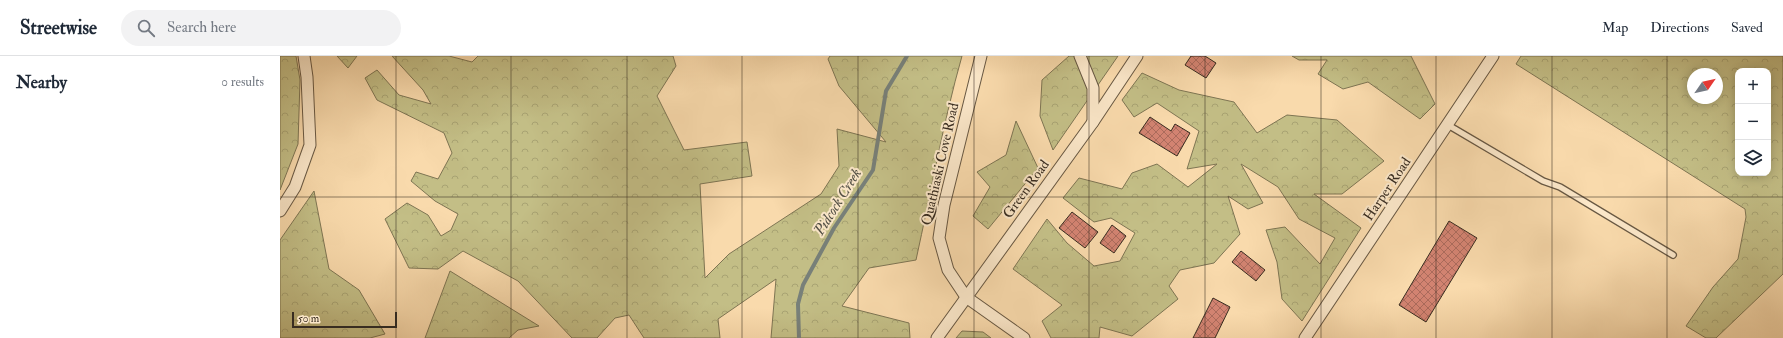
<!DOCTYPE html>
<meta charset="utf-8">
<style>
body{margin:0;font-family:"IM FELL Double Pica",serif;background:#f2f2f3;color:#1f2937}
.controls{position:absolute;right:12px;top:12px;display:grid;overflow:hidden;border-radius:8px;box-shadow:0 2px 10px #0003}
.controls button{width:36px;height:36px;display:grid;place-items:center;padding:0;border:0;border-bottom:1px solid #e0e1e3;background:#fff;color:#1f2937;font:20px sans-serif}
.compass{position:absolute;left:1407px;top:12px;width:36px;height:36px;border-radius:50%;background:#fff;box-shadow:0 2px 10px #0003;rotate:56deg}
.scale{position:absolute;left:12px;bottom:10px;width:105px;box-sizing:border-box;padding-left:4px;border:2px solid #382c20;border-top:0;font-size:11px;line-height:14px;white-space:nowrap;color:#382c20;-webkit-text-stroke:3px #fbe7c9;paint-order:stroke}
.list{margin:0;padding:0;list-style:none}
h2{display:flex;justify-content:space-between;align-items:center;height:52px;margin:0;padding:0 16px;font-size:17px}
h2 small{font-size:13px;font-weight:400;color:#747a83}
.icon{flex:none;width:22px;height:22px;fill:none;stroke:currentColor;stroke-width:2;stroke-linecap:round;stroke-linejoin:round}
.map{position:relative;flex:none;width:1503px;height:282px;overflow:hidden}
header{display:flex;align-items:center;gap:24px;box-sizing:border-box;height:56px;padding:0 20px;background:#fff;border-bottom:1px solid #e0e1e3}
header strong{font-size:19px}
nav{display:flex;gap:22px;margin-inline-start:auto;font-size:14px}
.search{width:280px;height:36px;background:#f2f2f3;display:flex;align-items:center;gap:10px;box-sizing:border-box;padding:0 14px;border-radius:22px;color:#747a83;font-size:15px}
main{display:flex}
aside{flex:1;background:#fff}
.map>svg:first-child{display:block}
.forest{fill:url(#forest-crowns);stroke:#7e7553;fill-rule:evenodd}
.lines{fill:none;stroke-linecap:round;stroke-linejoin:round}
.stream{stroke:#788079;stroke-width:4}
.building{fill:url(#building-cross-hatch);stroke:#382c20}
.service-casing{stroke:#685843;stroke-width:8}
.minor-casing{stroke:#685843;stroke-width:13}
.service{stroke:#fbe7c9;stroke-width:5.5}
.minor{stroke:#fbe7c9;stroke-width:11}
.grid{fill:none;stroke:#382c20;stroke-width:1;stroke-opacity:0.55}
.labels{text-anchor:middle;dominant-baseline:central;stroke-width:4;stroke-linejoin:round;paint-order:stroke}
.street-label{font-size:14px;fill:#382c20;stroke:#fbe7c9}
.water-label{font-size:15px;font-style:italic;fill:#524f45;stroke:#fbe7c9}
</style>
<header>
<strong>Streetwise</strong>
<div class="search"><svg class="icon" aria-label="search" viewBox="0 0 24 24"><circle cx="10" cy="10" r="6"/><path d="M15 15l6 6"/></svg>Search here</div>
<nav><a>Map</a><a>Directions</a><a>Saved</a></nav>
</header>
<main>
<aside>
<h2>Nearby<small>0 results</small></h2>
<ul class="list">
</ul>
</aside>
<div class="map">
<svg width="1503" height="282" viewBox="0 0 1503 282">
<defs>
<pattern id="forest-crowns" width="20" height="18" patternUnits="userSpaceOnUse"><rect width="20" height="18" fill="#c3be86"/><path d="M2 6a3 3 0 1 1 6 0M12 15a3 3 0 1 1 6 0" fill="none" stroke="#a8a373"/></pattern>
<pattern id="building-cross-hatch" width="8" height="8" patternUnits="userSpaceOnUse"><rect width="8" height="8" fill="#d28371"/><path d="M0 0l8 8M0 8l8-8" fill="none" stroke="#ab6b5c"/></pattern>
</defs>
<rect width="100%" height="100%" fill="#f9daac"/>
<filter id="stains"><feTurbulence type="fractalNoise" baseFrequency=".005" numOctaves="4"/><feColorMatrix values="0 0 0 0 .2 0 0 0 0 .09 0 0 0 0 .02 0 0 0 .5 -.17"/></filter>
<radialGradient id="worn" r=".72"><stop offset=".6" stop-color="#630" stop-opacity="0"/><stop offset="1" stop-color="#630" stop-opacity=".3"/></radialGradient>
<g class="forest">
<path d="M0 0H16L20 24 18 88 0 134Z"/>
<path d="M57 0H77L68 12Z"/>
<path d="M112 0H169L192 6 198 0H393L396 10 377 40 404 94 467 86 472 120 420 128 425 222 449 198 541 138 559 110 557 73 606 86 559 30 548 3 550 0H682C663 67 651 136 636 204L589 212 562 250 629 267 630 282H491L496 223 438 263 440 282H364L349 259 335 262 317 282H292L238 225 183 195 158 213 129 212 105 163 127 147 148 159 161 180 171 174 178 158 155 145 131 125 136 116 158 123 172 97 164 77 97 44 85 22 97 14 119 39 151 48 143 34Z"/>
<path d="M789 0H838L773 94 760 60 762 24Z"/>
<path d="M1012 0H1131L1155 48 1140 63 1088 26 1063 33 1038 18 1047 4H1019Z"/>
<path d="M1241 0H1503V218L1436 282H1426L1406 270 1433 231 1458 203 1466 161 1465 153 1236 8ZM1458 15H1488V117H1458ZM1413 18H1437V42H1413Z"/>
<path d="M862 17 899 34 954 46 977 77 1007 59 1057 64 1104 105 1062 138H1034L1081 172 1022 265 1002 243 997 206 986 174 1005 171 1040 208 1055 182 1019 163 998 131 961 108 983 147 968 153 948 140 960 178 934 207 900 214 889 230 898 243 852 280 820 271 819 282H771L762 265 782 249 733 213 767 163 787 187 814 210 840 205 855 177 831 162 814 166 783 142 799 122 842 133 852 117 877 108 908 131 937 108 907 113 919 75 877 47 854 61 842 44Z"/>
<path d="M736 65 758 112 708 173 693 160 710 131 697 116 726 99Z"/>
<path d="M34 135 49 213 79 234 105 278 90 282H0V184Z"/>
<path d="M170 215 259 270 238 274 229 282H145Z"/>
<path d="M682 275 703 276 711 282H676Z"/>
</g>
<g class="lines">
<path class="stream" d="M519 282 518 248 523 229 554 172 593 114 606 35 627 0"/>
</g>
<g class="building">
<path d="M911 0H925L936 7 926 22 905 9Z"/>
<path d="M870 61 891 75 895 68 910 77 897 100 859 77Z"/>
<path d="M792 156 818 176 805 192 779 172Z"/>
<path d="M1169 165 1197 182 1146 266 1119 249Z"/>
<path d="M832 169 846 180 834 197 820 187Z"/>
<path d="M961 195 985 214 976 225 952 206Z"/>
<path d="M933 242 950 251 935 282H913Z"/>
</g>
<g class="lines">
<defs>
<path id="service" d="M1168 69 1263 125 1280 131 1393 199"/>
<g id="minor">
<path d="M701 0 664 149 659 182 668 214 686 241 744 282"/>
<path d="M800 0 813 32V66"/>
<path d="M0 155 15 131 30 89 27 21 24 0"/>
<path d="M657 282 813 66 857 0"/>
<path d="M1025 282 1213 0"/>
</g>
</defs>
<use href="#service" class="service-casing"/>
<use href="#minor" class="minor-casing"/>
<use href="#service" class="service"/>
<use href="#minor" class="minor"/>
</g>
<path class="grid" d="M116 0V282M231 0V282M347 0V282M462 0V282M578 0V282M694 0V282M809 0V282M925 0V282M1041 0V282M1156 0V282M1272 0V282M1387 0V282M0 141H1503"/>
<g class="labels">
<g class="street-label">
<text transform="translate(660 108) rotate(-77)">Quathiaski Cove Road</text>
<text transform="translate(746 133) rotate(-54)">Green Road</text>
<text transform="translate(1107 133) rotate(-56)">Harper Road</text>
</g>
<g class="water-label">
<text transform="translate(558 146) rotate(-58)">Pidcock Creek</text>
</g>
</g>
<rect width="100%" height="100%" filter="url(#stains)"/>
<rect width="100%" height="100%" fill="url(#worn)"/>
</svg>
<div class="controls">
<button>+</button>
<button>−</button>
<button><svg class="icon" aria-label="layers" viewBox="0 0 24 24"><path d="M12 4l9 5-9 5-9-5zM3 14l9 5 9-5"/></svg></button>
</div>
<svg class="compass" viewBox="-18 -18 36 36"><path d="M0-13l5 13h-10z" fill="#e53935"/><path d="M0 13l5-13h-10z" fill="#747a83"/></svg>
<div class="scale">50 m</div>
</div>
</main>
